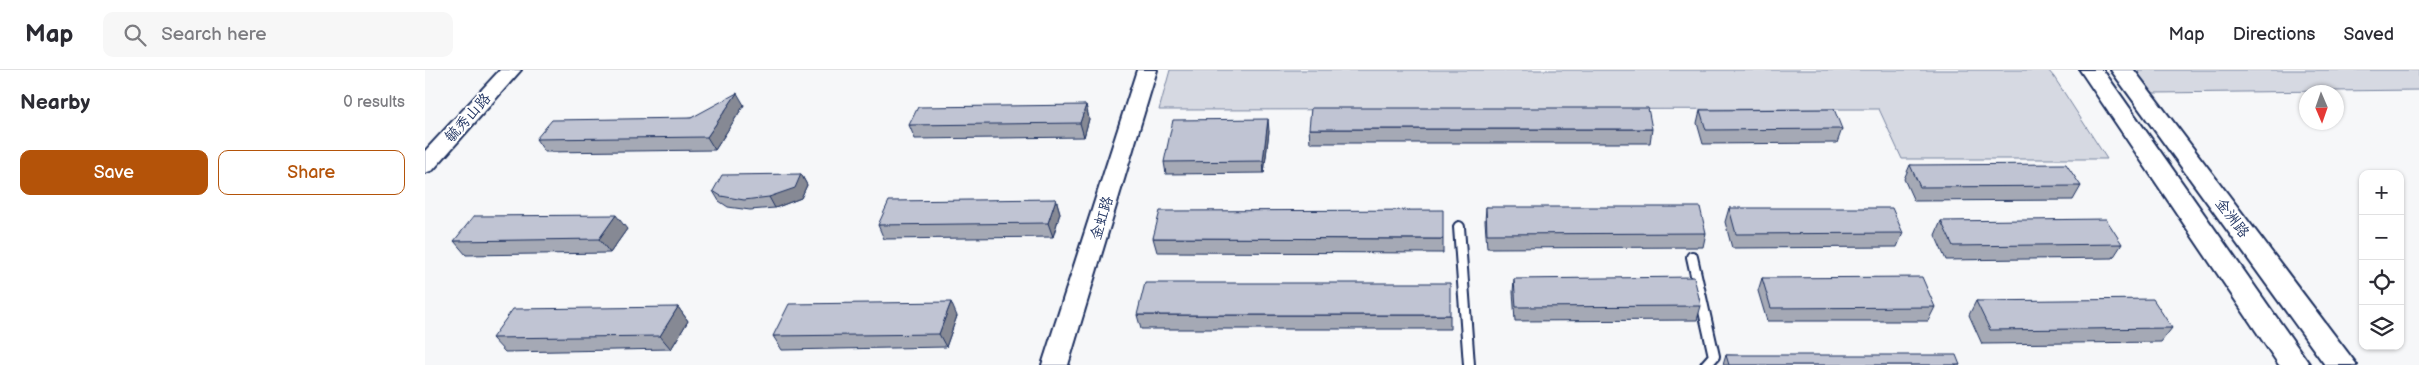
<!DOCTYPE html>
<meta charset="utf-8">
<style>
body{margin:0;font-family:"Balsamiq Sans","LXGW WenKai TC",sans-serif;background:#f7f7f7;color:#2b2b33}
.controls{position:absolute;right:15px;bottom:15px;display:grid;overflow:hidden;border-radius:10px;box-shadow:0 1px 4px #0004}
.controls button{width:45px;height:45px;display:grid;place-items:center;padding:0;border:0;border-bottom:1px solid #e1e1e2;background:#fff;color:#2b2b33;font:25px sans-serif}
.compass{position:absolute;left:1874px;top:15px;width:45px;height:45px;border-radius:50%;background:#fff;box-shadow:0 1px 4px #0004;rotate:178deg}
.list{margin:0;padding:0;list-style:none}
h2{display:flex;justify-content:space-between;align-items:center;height:65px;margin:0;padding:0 20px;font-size:21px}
h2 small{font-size:16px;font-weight:400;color:#7c7c81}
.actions{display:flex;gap:10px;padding:15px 20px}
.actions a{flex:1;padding:11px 0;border:1px solid #b45309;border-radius:10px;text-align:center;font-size:18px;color:#b45309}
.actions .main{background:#b45309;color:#fff}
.icon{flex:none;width:28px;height:28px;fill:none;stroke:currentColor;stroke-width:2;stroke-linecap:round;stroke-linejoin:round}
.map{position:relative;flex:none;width:1994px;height:295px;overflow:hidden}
header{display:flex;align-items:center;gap:30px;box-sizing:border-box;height:70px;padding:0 25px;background:#fff;border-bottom:1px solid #e1e1e2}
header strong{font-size:24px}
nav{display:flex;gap:28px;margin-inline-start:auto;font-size:18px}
.search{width:350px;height:45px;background:#f7f7f7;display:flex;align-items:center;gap:12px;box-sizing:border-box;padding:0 18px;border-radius:10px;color:#7c7c81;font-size:19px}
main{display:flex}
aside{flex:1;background:#fff}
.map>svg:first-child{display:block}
.green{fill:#d6d9e2;stroke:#7884a0}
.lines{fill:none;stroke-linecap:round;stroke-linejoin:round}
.service-casing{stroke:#1b2f5e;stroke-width:14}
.tertiary-casing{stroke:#1b2f5e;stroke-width:4}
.secondary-casing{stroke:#1b2f5e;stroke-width:4}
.service{stroke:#fff;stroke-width:10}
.tertiary{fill:#fff;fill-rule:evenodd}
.secondary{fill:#fff;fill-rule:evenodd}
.wall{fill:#a5a9b5;stroke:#1b2f5e}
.shaded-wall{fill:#868994;stroke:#1b2f5e}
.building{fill:#c0c4d3;stroke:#1b2f5e}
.labels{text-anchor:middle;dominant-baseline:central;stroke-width:4;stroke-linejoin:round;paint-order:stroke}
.street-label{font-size:15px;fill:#1b2f5e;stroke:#fff}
</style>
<header>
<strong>Map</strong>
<div class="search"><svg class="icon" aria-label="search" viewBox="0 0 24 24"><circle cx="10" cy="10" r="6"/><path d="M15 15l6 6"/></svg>Search here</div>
<nav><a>Map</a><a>Directions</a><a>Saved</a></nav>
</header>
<main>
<aside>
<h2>Nearby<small>0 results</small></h2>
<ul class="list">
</ul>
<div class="actions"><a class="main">Save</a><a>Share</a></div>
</aside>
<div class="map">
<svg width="1994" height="295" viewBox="0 0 1994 295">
<rect width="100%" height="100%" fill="#f6f7f9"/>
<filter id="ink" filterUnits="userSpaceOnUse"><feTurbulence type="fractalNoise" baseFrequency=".02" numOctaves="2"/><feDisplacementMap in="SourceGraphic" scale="10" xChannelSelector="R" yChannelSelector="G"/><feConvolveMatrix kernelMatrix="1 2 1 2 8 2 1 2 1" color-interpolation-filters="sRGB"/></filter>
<g filter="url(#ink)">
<g class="green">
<path d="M745 0H1623L1629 7 1682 89H1477L1454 39 734 40Z"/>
<path d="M1713 0H1994V20L1728 23 1714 6Z"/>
</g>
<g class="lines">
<defs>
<g id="service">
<path d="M1034 157 1044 295"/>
<path d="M1267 187 1289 286 1281 295"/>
</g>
<g id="tertiary">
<path d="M75 0H96L8 100 0 103V81Z"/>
<path d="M712 0H732L643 295H617Z"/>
</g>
<g id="secondary">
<path d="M1655 0H1678L1885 295H1854Z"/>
<path d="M1686 0H1709L1932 295H1900Z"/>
</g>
</defs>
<use href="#service" class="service-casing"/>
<use href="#tertiary" class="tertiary-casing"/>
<use href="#secondary" class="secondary-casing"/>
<use href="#service" class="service"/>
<use href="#tertiary" class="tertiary"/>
<use href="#secondary" class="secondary"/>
</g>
<g class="wall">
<path d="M319 35 290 80 120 82 111 69 266 48Z"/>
<path d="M661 35 664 49 659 67 490 69 484 55Z"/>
<path d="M1275 40 1417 59 1412 73 1278 74 1272 53Z"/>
<path d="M884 59H1227L1225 73H885Z"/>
<path d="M844 61 839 103 741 104 739 92Z"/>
<path d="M1485 95 1656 116 1648 130 1489 131 1479 109Z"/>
<path d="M376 104 382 115 376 128 350 138 325 140 303 137 294 131 288 121Z"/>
<path d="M631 129 635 143 628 167 459 169 453 155Z"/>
<path d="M1061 137 1281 163 1278 177 1062 178 1060 151Z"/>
<path d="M1304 138 1478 163 1472 177 1307 178 1300 152Z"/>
<path d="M1516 151 1697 174 1688 188 1521 190 1510 165Z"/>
<path d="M202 159 185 183 41 185 29 171Z"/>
<path d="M728 168 1018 169V183L732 182Z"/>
<path d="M1337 208 1510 237 1503 251H1342L1333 221Z"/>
<path d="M1089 209 1276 236 1272 250 1090 251 1088 222Z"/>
<path d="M1551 231 1747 258 1736 272 1557 274 1544 245Z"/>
<path d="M253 237 263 251 246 279 80 282 67 268Z"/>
<path d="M712 245H1025V259H716Z"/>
<path d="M532 246 521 277 357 280 348 266Z"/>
<path d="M1301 285 1535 295H1298Z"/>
</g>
<g class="shaded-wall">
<path d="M312 23 319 35 290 80 282 67Z"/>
<path d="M661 35 664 49 659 67 655 53Z"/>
<path d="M843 49 844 61 839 103 838 91Z"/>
<path d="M376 104 382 115 376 128 350 138 344 127Z"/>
<path d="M631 129 635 143 628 167 623 153Z"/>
<path d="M191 145 202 159 185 183 174 169Z"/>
<path d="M526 232 532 246 521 277 514 264Z"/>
<path d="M253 237 263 251 246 279 235 266Z"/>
</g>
<g class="building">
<path d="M312 23 282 67 111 69 127 50 266 48Z"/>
<path d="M661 35 655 53 484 55 493 37Z"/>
<path d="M886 38H1223L1227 59H884Z"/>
<path d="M1409 39 1417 59 1281 60 1275 40Z"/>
<path d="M843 49 838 91 739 92 748 50Z"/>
<path d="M1641 94 1656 116 1495 117 1485 95Z"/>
<path d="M376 104 370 118 344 127 319 130 296 126 288 121 297 105Z"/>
<path d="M631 129 623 153 453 155 464 131Z"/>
<path d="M1061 137H1275L1281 163 1062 164Z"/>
<path d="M1304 138H1467L1478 163 1311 164Z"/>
<path d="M1018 140V169L728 168 735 141Z"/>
<path d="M191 145 174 169 29 171 49 146Z"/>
<path d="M1681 149 1697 174 1528 176 1516 151Z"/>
<path d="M1269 207 1276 236 1091 237 1089 209Z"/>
<path d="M1497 207 1510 237 1346 238 1337 208Z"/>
<path d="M720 213H1025V245H712Z"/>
<path d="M1728 229 1747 258 1565 260 1551 231Z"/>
<path d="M526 232 514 264 348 266 364 234Z"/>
<path d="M253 237 235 266 67 268 88 239Z"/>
<path d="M1301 285H1531L1535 295H1304Z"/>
</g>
</g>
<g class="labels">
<g class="street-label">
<text transform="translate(43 48) rotate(-48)">毓秀山路</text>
<text transform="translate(677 148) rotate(-73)">金虹路</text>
<text transform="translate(1807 148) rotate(53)">金洲路</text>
</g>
</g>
</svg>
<div class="controls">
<button>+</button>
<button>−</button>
<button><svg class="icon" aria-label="locate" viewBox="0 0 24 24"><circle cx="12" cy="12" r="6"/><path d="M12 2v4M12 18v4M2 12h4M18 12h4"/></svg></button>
<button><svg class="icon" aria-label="layers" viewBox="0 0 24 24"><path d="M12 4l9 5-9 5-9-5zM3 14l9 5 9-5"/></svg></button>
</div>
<svg class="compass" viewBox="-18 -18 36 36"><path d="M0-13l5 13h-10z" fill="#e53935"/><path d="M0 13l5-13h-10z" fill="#7c7c81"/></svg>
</div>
</main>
